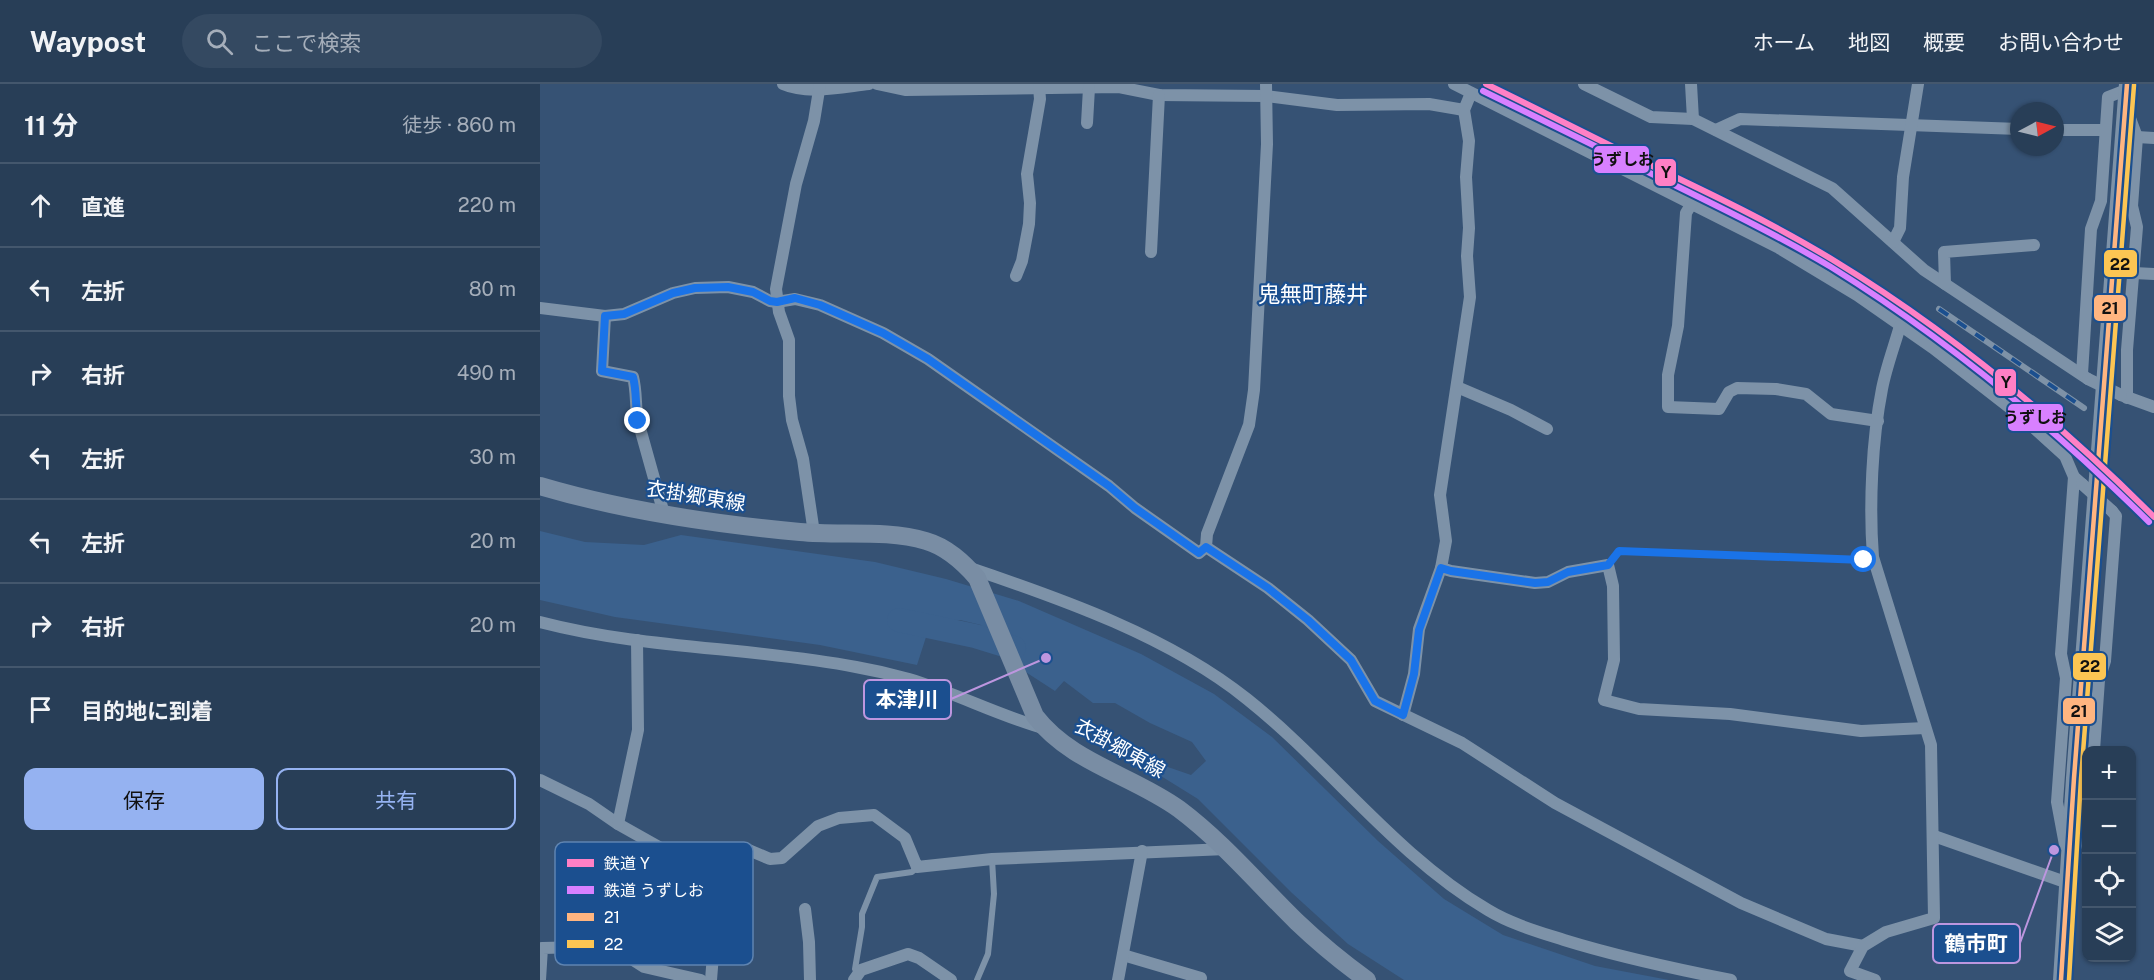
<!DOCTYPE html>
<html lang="ja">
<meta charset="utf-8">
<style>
body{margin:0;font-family:"Public Sans","Noto Sans JP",sans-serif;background:#344961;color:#f1f3f6}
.controls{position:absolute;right:18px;bottom:18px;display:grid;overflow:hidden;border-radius:12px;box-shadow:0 2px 4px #0004}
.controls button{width:54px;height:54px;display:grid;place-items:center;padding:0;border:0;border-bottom:2px solid #44576d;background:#283e57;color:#f1f3f6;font:30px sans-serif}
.compass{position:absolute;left:1470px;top:18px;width:54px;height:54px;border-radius:50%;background:#283e57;box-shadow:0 2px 4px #0004;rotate:83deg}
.stop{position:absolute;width:18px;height:18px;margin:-14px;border:4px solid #1a73e8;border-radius:50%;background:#fff}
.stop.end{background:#1a73e8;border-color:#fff;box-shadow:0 2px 6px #0008}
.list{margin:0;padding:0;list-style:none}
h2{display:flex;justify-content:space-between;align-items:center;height:78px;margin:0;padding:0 24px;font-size:26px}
h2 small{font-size:20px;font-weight:400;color:#a5aeba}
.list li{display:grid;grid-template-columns:39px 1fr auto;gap:18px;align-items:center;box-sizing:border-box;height:84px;padding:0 24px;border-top:2px solid #44576d}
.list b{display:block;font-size:22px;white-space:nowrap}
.list em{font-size:20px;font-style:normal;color:#a5aeba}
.actions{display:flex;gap:12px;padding:18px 24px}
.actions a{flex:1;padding:14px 0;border:2px solid #95b2f1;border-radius:12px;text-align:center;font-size:21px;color:#95b2f1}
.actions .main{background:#95b2f1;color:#111}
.icon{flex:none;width:33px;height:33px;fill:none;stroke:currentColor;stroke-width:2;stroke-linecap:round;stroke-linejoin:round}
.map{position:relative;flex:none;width:1614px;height:896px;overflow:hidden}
header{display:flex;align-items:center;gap:36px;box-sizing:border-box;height:84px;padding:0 30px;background:#283e57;border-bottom:2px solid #44576d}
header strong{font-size:28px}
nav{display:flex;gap:33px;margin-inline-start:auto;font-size:21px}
.search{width:420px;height:54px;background:#344961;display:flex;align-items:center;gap:15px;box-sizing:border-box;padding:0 21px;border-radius:33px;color:#a5aeba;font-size:22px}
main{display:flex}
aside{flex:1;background:#283e57}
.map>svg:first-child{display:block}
.water{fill:#3b618d}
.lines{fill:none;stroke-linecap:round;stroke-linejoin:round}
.river{stroke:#3b618d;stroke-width:24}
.path{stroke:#7d92a8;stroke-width:2;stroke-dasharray:3 4.5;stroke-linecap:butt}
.service{stroke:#7d92a8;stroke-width:6}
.minor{stroke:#7d92a8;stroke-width:12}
.tertiary{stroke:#7d92a8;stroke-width:16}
.secondary{stroke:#798da4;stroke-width:18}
.rail-casing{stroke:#7e92a7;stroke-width:6}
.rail{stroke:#1b4f8f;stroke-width:4;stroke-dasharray:11;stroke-linecap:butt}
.minor-bridge{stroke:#7d92a8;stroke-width:12}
.bus-1-casing{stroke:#1b4f8f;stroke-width:9}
.bus-2-casing{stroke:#1b4f8f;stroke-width:9}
.bus-1{stroke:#ffb580;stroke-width:4.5}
.bus-2{stroke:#fcc553;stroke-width:4.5}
.rail-1-casing{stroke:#1b4f8f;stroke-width:10}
.rail-2-casing{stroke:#1b4f8f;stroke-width:10}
.rail-1{stroke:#ff80c5;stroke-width:6}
.rail-2{stroke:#d880ff;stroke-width:6}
.route{stroke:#1a73e8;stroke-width:8}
.labels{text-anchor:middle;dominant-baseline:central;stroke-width:4.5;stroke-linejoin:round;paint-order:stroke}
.street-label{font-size:20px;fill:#fff;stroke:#1b4f8f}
.quarter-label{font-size:22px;fill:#fff;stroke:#1b4f8f}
.key{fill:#1b4f8f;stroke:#5f84b1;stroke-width:1.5}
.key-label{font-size:16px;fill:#fff}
.leader{fill:none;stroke:#bd96df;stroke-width:2}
.callout-dot{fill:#bd96df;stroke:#1b4f8f;stroke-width:2}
.callout{fill:#1b4f8f;stroke:#bd96df;stroke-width:2}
.callout-label{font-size:21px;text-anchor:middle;font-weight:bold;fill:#fff}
.line-badge{stroke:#1b4f8f;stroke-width:2}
.pale-badge-label{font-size:16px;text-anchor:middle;font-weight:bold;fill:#111}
</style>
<header>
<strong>Waypost</strong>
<div class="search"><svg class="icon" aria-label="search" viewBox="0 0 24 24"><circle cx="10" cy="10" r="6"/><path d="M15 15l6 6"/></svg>ここで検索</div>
<nav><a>ホーム</a><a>地図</a><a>概要</a><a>お問い合わせ</a></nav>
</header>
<main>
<aside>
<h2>11 分<small>徒歩 · 860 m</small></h2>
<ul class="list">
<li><svg class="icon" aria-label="ahead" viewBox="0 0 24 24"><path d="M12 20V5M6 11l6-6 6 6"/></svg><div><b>直進</b></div><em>220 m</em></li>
<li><svg class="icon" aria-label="left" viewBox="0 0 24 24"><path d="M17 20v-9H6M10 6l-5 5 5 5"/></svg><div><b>左折</b></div><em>80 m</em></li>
<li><svg class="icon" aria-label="right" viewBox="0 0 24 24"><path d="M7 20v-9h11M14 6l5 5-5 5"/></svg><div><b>右折</b></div><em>490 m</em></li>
<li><svg class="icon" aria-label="left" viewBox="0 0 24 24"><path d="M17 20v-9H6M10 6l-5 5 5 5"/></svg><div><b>左折</b></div><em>30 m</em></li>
<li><svg class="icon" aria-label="left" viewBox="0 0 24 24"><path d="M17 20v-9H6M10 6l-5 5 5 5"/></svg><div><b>左折</b></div><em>20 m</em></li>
<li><svg class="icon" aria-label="right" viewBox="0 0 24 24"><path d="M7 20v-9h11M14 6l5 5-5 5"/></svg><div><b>右折</b></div><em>20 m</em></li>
<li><svg class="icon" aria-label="arrive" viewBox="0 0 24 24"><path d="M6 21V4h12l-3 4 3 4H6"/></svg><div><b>目的地に到着</b></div></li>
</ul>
<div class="actions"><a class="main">保存</a><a>共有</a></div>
</aside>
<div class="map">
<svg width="1614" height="896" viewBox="0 0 1614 896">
<rect width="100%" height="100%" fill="#365274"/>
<path class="water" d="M0 447 45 458 104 461 141 451 335 478 406 495 479 517 601 570 674 610 732 653 838 757 904 815 963 851 1055 882 1129 896H864L808 860 752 809 658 715 600 679 625 682 651 691 666 677 652 658 610 639 575 619H553L524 597 515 607 447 563 441 541 420 536 394 539 386 553 377 581 280 561 75 533 0 516Z"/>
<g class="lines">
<path class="river" d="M359 536 435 552 474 564"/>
<path class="path" d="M1075 472 1079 467H1102L1322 476"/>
<g class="service">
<path d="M317 889 315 885 322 843V830L337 793 372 788 377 783"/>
<path d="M437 896 448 870 454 810 452 775"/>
</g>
<g class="minor">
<path d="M243 0C268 11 302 3 329 0"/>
<path d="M337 0 365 6 579 3 619 11 726 12 797 21 889 20 924 26"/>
<path d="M726 0 727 60 714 306 709 341 667 450 666 463 728 504 768 536 811 576 835 617 922 659 1015 719 1201 819 1286 855 1323 862"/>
<path d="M914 0 1239 164 1317 211 1393 264 1483 334 1525 372 1534 393 1542 400"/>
<path d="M1044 0 1111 33 1153 35 1292 104 1384 186 1548 295"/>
<path d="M1151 0 1153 35"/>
<path d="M547 39 549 4"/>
<path d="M1176 46 1200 35 1479 45"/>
<path d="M1515 46H1565"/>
<path d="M1597 53 1614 54"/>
<path d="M1152 119 1146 129 1138 242 1128 291V323L1179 325 1189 308 1197 304 1236 305 1266 310 1291 330 1338 337"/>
<path d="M1353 158 1360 144 1363 93 1378 0"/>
<path d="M611 168 619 11"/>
<path d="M1594 189 1614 190"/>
<path d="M476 192 482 177 489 140 490 119 487 90 500 15 499 3"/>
<path d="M1405 200 1404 168 1494 161"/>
<path d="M0 224 65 232 84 230 133 209 155 204 188 203 213 208 230 217 237 218 255 215 280 221 343 249 388 275 569 402 595 424 659 469 666 463"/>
<path d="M65 232 62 287 93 293C97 308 95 322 98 337L124 430"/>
<path d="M1542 290 1551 145 1561 117 1568 13 1586 6"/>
<path d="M917 303 971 326 1007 345"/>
<path d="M1581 311 1614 323"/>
<path d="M1587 314V266L1597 143 1592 122 1597 53 1587 26"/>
<path d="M274 449 263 375 252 336 249 312V256L239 228 236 205 256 100 274 37 280 0"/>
<path d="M430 484C522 515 630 553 707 615 790 681 855 771 948 826 971 840 999 848 1024 856 1079 873 1135 885 1191 896"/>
<path d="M901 484 911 487 995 499 1008 498 1028 488 1068 481 1073 502 1074 576 1064 616 1099 625 1190 630 1321 647 1385 644"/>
<path d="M0 538C103 565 211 563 316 583 333 586 351 590 369 595 416 609 459 632 506 645"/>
<path d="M863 631 874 590 879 545 901 484 906 457 900 411 930 213 927 172 929 144 926 93 929 57 924 26 931 9"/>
<path d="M1554 666 1559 596 1565 577 1576 432 1572 427"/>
<path d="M0 696 49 720 78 740 126 767 137 775 161 820 172 857 173 871 171 896"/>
<path d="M78 740 98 646 97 556"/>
<path d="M1394 752 1528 799"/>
<path d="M1525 761 1517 718 1526 594 1521 570 1534 393"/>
<path d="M1534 768 1546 726"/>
<path d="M265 825 269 858 270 896"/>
<path d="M43 863 47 827 74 824 88 820 126 793 136 783 137 775 146 770 204 764 230 775 242 774 278 742 299 734 334 731 365 754 377 783 452 775 686 765"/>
<path d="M583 871 661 894"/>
<path d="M0 896 2 864 43 863 76 865 104 883 161 896"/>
<path d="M314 896 321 886 368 870 379 874 411 896"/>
<path d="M578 896 602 767"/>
<path d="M1335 896 1310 887 1323 862 1346 848 1394 834 1391 661 1333 473C1329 421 1332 356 1342 305 1346 284 1354 263 1360 242"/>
</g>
<path class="tertiary" d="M1521 896 1534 694 1587 0"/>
<path class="secondary" d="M0 402C84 427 173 440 260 448 301 452 346 445 386 457 407 463 423 478 437 494L495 632C531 679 592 691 639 725 683 758 718 800 757 838 779 859 802 878 827 896"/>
<defs>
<path id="rail" d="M1399 225 1544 324"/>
</defs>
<use href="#rail" class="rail-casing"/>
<use href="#rail" class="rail"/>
<g class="minor-bridge">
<path d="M1548 295 1581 311"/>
<path d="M1542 400 1572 427"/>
</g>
<defs>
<path id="bus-1" d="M1521 896 1534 694 1587 0"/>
<path id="bus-2" d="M1529 896 1541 695 1594 1"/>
</defs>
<use href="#bus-1" class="bus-1-casing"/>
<use href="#bus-2" class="bus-2-casing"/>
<use href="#bus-1" class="bus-1"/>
<use href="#bus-2" class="bus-2"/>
<defs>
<path id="rail-1" d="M946 0C1000 26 1054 54 1108 80 1171 110 1234 140 1293 176 1411 248 1517 336 1614 433"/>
<path id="rail-2" d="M943 7C1000 35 1057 63 1114 91 1173 120 1234 149 1291 183 1407 255 1512 342 1609 438"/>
</defs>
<use href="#rail-1" class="rail-1-casing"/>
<use href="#rail-2" class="rail-2-casing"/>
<use href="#rail-1" class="rail-1"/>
<use href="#rail-2" class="rail-2"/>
</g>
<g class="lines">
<path class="route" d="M98 337C95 322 97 308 93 293L62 287 65 232 84 230 133 209 155 204 188 203 213 208 230 217 237 218 255 214 280 221 343 249 388 275 569 402 595 424 659 469 666 463 728 504 768 536 811 576 835 617 863 631 874 590 879 546 901 484 911 487 995 499 1008 498 1028 488 1068 481 1079 467 1324 476"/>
</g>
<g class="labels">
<g class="street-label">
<text transform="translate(156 412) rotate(9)">衣掛郷東線</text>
<text transform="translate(580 664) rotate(29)">衣掛郷東線</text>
</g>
<g class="quarter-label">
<text x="773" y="210">鬼無町藤井</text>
</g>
</g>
<rect x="15" y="758" width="198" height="123" rx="9" class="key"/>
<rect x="27" y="775" width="27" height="8" fill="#ff80c5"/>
<rect x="27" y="802" width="27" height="8" fill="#d880ff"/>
<rect x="27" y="829" width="27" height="8" fill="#ffb580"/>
<rect x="27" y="856" width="27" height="8" fill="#fcc553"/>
<g class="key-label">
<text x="64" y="785">鉄道 Y</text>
<text x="64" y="812">鉄道 うずしお</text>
<text x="64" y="839">21</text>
<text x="64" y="866">22</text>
</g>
<path class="leader" d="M506 574L411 615M1514 766L1480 859"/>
<g class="callout-dot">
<circle cx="506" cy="574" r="6"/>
<circle cx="1514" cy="766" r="6"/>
</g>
<g class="callout">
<rect x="324" y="596" width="87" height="39" rx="6"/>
<rect x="1393" y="840" width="87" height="39" rx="6"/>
</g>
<g class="callout-label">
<text x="367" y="623">本津川</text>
<text x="1436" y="867">鶴市町</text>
</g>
<g class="line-badge">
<rect x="1053" y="61" width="57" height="29" rx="6" fill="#d880ff"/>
<rect x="1114" y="74" width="23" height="29" rx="6" fill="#ff80c5"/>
<rect x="1563" y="165" width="35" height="29" rx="6" fill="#fcc553"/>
<rect x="1553" y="210" width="34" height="28" rx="6" fill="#ffb580"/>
<rect x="1454" y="284" width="23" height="29" rx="6" fill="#ff80c5"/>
<rect x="1467" y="319" width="57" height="29" rx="6" fill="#d880ff"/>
<rect x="1532" y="568" width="35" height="29" rx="6" fill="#fcc553"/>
<rect x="1522" y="613" width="34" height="28" rx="6" fill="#ffb580"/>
</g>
<g class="pale-badge-label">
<text x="1082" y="81">うずしお</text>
<text x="1126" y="94">Y</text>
<text x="1580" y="186">22</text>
<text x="1570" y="230">21</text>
<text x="1466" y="304">Y</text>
<text x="1495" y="339">うずしお</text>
<text x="1550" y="588">22</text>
<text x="1539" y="633">21</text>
</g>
</svg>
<div class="controls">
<button>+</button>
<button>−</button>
<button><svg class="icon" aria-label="locate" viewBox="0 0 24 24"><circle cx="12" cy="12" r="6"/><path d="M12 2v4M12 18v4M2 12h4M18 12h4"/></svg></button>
<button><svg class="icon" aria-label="layers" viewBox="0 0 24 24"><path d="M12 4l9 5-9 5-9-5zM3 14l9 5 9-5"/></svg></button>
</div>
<svg class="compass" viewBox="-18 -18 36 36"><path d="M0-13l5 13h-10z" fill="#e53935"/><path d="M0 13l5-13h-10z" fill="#a5aeba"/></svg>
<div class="stop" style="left:1324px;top:476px"></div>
<div class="stop end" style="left:98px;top:337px"></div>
</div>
</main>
